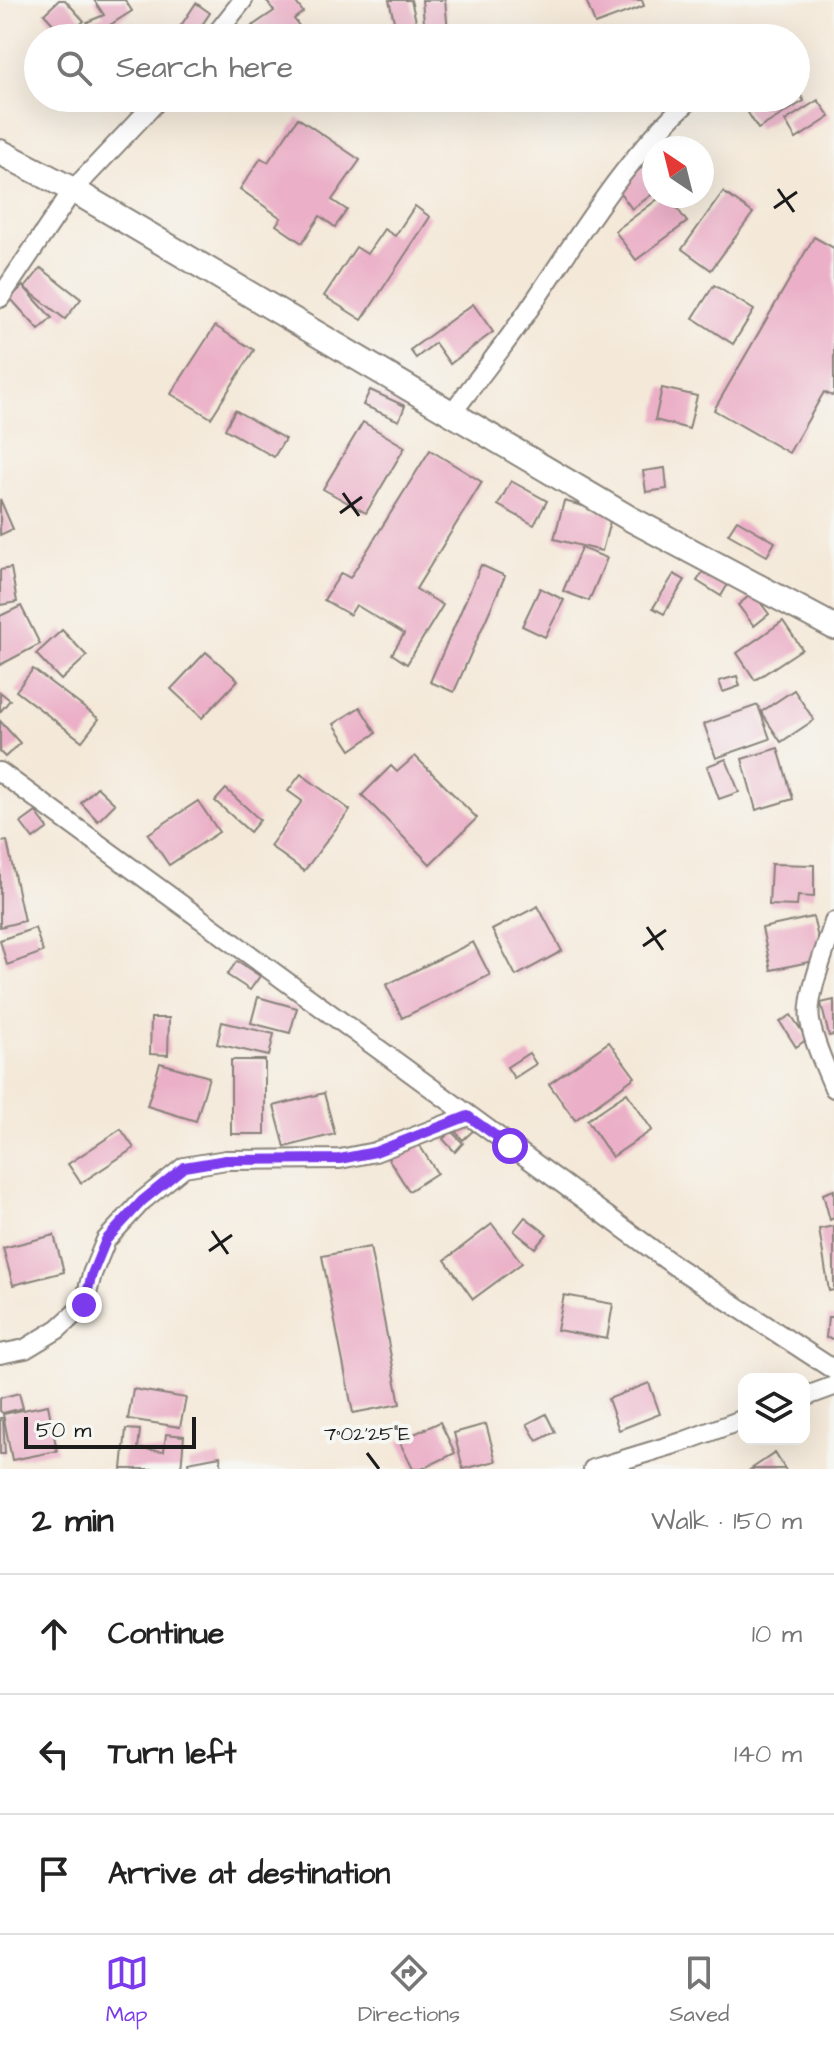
<!DOCTYPE html>
<meta charset="utf-8">
<style>
body{margin:0;font-family:"Architects Daughter",sans-serif;background:#f6f6f6;color:#222}
.controls{position:absolute;right:24px;bottom:24px;display:grid;overflow:hidden;border-radius:16px;box-shadow:0 8px 32px #0002}
.controls button{width:72px;height:72px;display:grid;place-items:center;padding:0;border:0;border-bottom:2px solid #e0e0e0;background:#fff;color:#222;font:40px sans-serif}
.compass{position:absolute;left:642px;top:136px;width:72px;height:72px;border-radius:50%;background:#fff;box-shadow:0 8px 32px #0002;rotate:325deg}
.scale{position:absolute;left:24px;bottom:20px;width:172px;box-sizing:border-box;padding-left:8px;border:4px solid #1c1c1c;border-top:0;font-size:22px;line-height:28px;white-space:nowrap;color:#1c1c1c;-webkit-text-stroke:6px #f6f6f2;paint-order:stroke}
.stop{position:absolute;width:24px;height:24px;margin:-18px;border:6px solid #7c3aed;border-radius:50%;background:#fff}
.stop.end{background:#7c3aed;border-color:#fff;box-shadow:0 2px 8px #0008}
.list{margin:0;padding:0;list-style:none}
h2{display:flex;justify-content:space-between;align-items:center;height:104px;margin:0;padding:0 32px;font-size:34px}
h2 small{font-size:26px;font-weight:400;color:#767676}
.list li{display:grid;grid-template-columns:52px 1fr auto;gap:24px;align-items:center;box-sizing:border-box;height:120px;padding:0 32px;border-top:2px solid #e0e0e0}
.list b{display:block;font-size:30px;white-space:nowrap}
.list em{font-size:26px;font-style:normal;color:#767676}
.icon{flex:none;width:44px;height:44px;fill:none;stroke:currentColor;stroke-width:2;stroke-linecap:round;stroke-linejoin:round}
.map{position:relative;flex:none;width:834px;height:1469px;overflow:hidden}
.search{position:absolute;background:#fff;box-shadow:0 8px 32px #0002;left:24px;right:24px;top:24px;height:88px;display:flex;align-items:center;gap:20px;box-sizing:border-box;padding:0 28px;border-radius:44px;color:#767676;font-size:30px}
.sheet{height:464px;background:#fff}
nav{display:flex;justify-content:space-around;align-items:center;box-sizing:border-box;height:112px;border-top:2px solid #e0e0e0;background:#fff;font-size:22px;color:#767676}
nav a{display:grid;justify-items:center;gap:4px}
nav .on{color:#7c3aed}
.map>svg:first-child{display:block}
.building{fill:#ebb0c7}
.lines{fill:none;stroke-linecap:round;stroke-linejoin:round}
.minor-casing{stroke:#88827a;stroke-width:22}
.tertiary-casing{stroke:#88827a;stroke-width:28}
.minor{stroke:#fff;stroke-width:18}
.tertiary{stroke:#fff;stroke-width:24}
.route{stroke:#7c3aed;stroke-width:10}
.ticks{fill:none;stroke:#1c1c1c;stroke-width:3}
.ticks-label{font-size:20px;text-anchor:middle;fill:#1c1c1c;stroke:#f6f6f2;stroke-width:8;stroke-linejoin:round;paint-order:stroke}
</style>
<div class="map">
<svg width="834" height="1469" viewBox="0 0 834 1469">
<rect width="100%" height="100%" fill="#f6f6f2"/>
<filter id="ink" filterUnits="userSpaceOnUse"><feTurbulence type="fractalNoise" baseFrequency=".0125" numOctaves="2"/><feDisplacementMap in="SourceGraphic" scale="16" xChannelSelector="R" yChannelSelector="G"/><feConvolveMatrix kernelMatrix="1 2 1 2 8 2 1 2 1" color-interpolation-filters="sRGB"/></filter>
<filter id="wash" filterUnits="userSpaceOnUse"><feTurbulence type="fractalNoise" baseFrequency=".006" numOctaves="4" result="noise"/><feDisplacementMap in="SourceGraphic" scale="32" xChannelSelector="R" yChannelSelector="G"/><feGaussianBlur stdDeviation="1.8" result="paint"/><feColorMatrix in="noise" values="0 0 0 0 0 0 0 0 0 0 0 0 0 0 0 0 0 1.4 0 .05"/><feComposite in="paint" operator="in"/></filter>
<g filter="url(#wash)">
<rect width="100%" height="100%" fill="#f4e9d9"/>
<g id="blocks">
<g class="building">
<path d="M59 0H65L84 21 66 38 44 14Z"/>
<path d="M94 0H125L132 11 110 25 111 30 94 38 87 22 104 15Z"/>
<path d="M266 0H294L303 12 294 19 308 38H261L252 26 274 11Z"/>
<path d="M389 0H411L420 38H398Z"/>
<path d="M422 0H445L448 31 425 34Z"/>
<path d="M586 0H642L644 6 595 24Z"/>
<path d="M196 3 210 13 194 37 180 27Z"/>
<path d="M37 59H38V85L31 83Z"/>
<path d="M796 87 804 101 758 129 739 98H796Z"/>
<path d="M818 100 830 117 796 139 785 121Z"/>
<path d="M298 118 360 160 332 200 347 210 335 227 320 216 302 243 276 225 281 218 240 189 261 158 268 162Z"/>
<path d="M643 167 654 182V193L632 209 616 187Z"/>
<path d="M723 192 753 213 711 270 682 249Z"/>
<path d="M662 196H668L687 222 636 260 615 231Z"/>
<path d="M415 206 430 217 362 320 324 296 356 247 367 254 384 229 395 236Z"/>
<path d="M814 237 834 248V393L832 396 824 392 789 453 714 410Z"/>
<path d="M41 268 81 299 65 319 25 288Z"/>
<path d="M714 285 754 310 733 344 693 318Z"/>
<path d="M23 286 52 318 39 330 10 298Z"/>
<path d="M473 304 493 332 450 364 435 343 416 358 410 350Z"/>
<path d="M215 326 254 350 211 418 171 394Z"/>
<path d="M662 388 697 396 689 429 655 420Z"/>
<path d="M370 390 405 406 399 421 363 405Z"/>
<path d="M235 410 285 439 274 457 225 429Z"/>
<path d="M363 422 405 447 366 513 323 489Z"/>
<path d="M430 450 482 482 416 589 443 605 407 664 392 654 404 634 356 605 350 615 324 600 341 573 350 578Z"/>
<path d="M665 468 667 489 646 492 643 471Z"/>
<path d="M511 481 547 501 534 525 498 505Z"/>
<path d="M0 499 13 529 0 535Z"/>
<path d="M564 501 612 514 602 551 554 539Z"/>
<path d="M737 520 775 542 767 556 728 534Z"/>
<path d="M581 548 607 558 589 601 563 591Z"/>
<path d="M481 565 505 576 454 692 430 682Z"/>
<path d="M11 568 17 602 0 605V570Z"/>
<path d="M704 570 728 584 721 596 697 581Z"/>
<path d="M674 574 685 580 664 614 653 608Z"/>
<path d="M540 588 564 600 545 637 522 626Z"/>
<path d="M753 593 769 614 754 626 738 605Z"/>
<path d="M21 606 40 644 0 665V616Z"/>
<path d="M783 621 802 649 755 680 737 653Z"/>
<path d="M62 630 87 656 61 680 36 654Z"/>
<path d="M206 652 238 680 202 718 171 689Z"/>
<path d="M33 669 99 719 82 741 16 691Z"/>
<path d="M737 676 740 686 723 692 719 681Z"/>
<path d="M794 690 814 720 781 742 761 712Z"/>
<path d="M0 692 10 700 0 712Z"/>
<path d="M758 705 770 739 716 758 704 724Z"/>
<path d="M360 707 376 733 351 750 334 724Z"/>
<path d="M0 721 20 743 5 757 0 752Z"/>
<path d="M778 748 793 799 756 810 742 759Z"/>
<path d="M415 756 477 818 430 864 362 795 391 766 397 772Z"/>
<path d="M726 759 739 792 719 799 707 766Z"/>
<path d="M301 774 350 810 304 871 270 846 302 801 288 791Z"/>
<path d="M97 787 115 804 98 821 81 803Z"/>
<path d="M226 789 260 820 250 832 215 801Z"/>
<path d="M198 801 219 832 169 865 148 834Z"/>
<path d="M36 812 48 828 33 839 21 823Z"/>
<path d="M7 841 24 921 0 927V842Z"/>
<path d="M771 864 814 865V897L798 896 797 906 769 905Z"/>
<path d="M538 906 562 951 516 976 492 930Z"/>
<path d="M813 917 823 959 771 970 762 928Z"/>
<path d="M35 928 43 952 7 965 0 940Z"/>
<path d="M473 942 490 975 402 1018 386 985Z"/>
<path d="M237 961 260 976 250 990 227 975Z"/>
<path d="M258 997 297 1008 290 1033 251 1023Z"/>
<path d="M834 1000V1035L829 1036 821 1003Z"/>
<path d="M791 1015 807 1039 796 1047 780 1022Z"/>
<path d="M151 1018H169L168 1055 150 1054Z"/>
<path d="M222 1022 274 1034 269 1056 217 1044Z"/>
<path d="M609 1042 635 1077 575 1120 549 1084Z"/>
<path d="M529 1053 536 1064 514 1078 507 1067Z"/>
<rect x="231" y="1060" width="34" height="74"/>
<path d="M160 1063 209 1077 196 1121 147 1106Z"/>
<path d="M324 1093 335 1134 285 1147 274 1106Z"/>
<path d="M627 1093 652 1130 612 1157 587 1120Z"/>
<path d="M463 1113 476 1128 463 1140 450 1126Z"/>
<path d="M121 1129 134 1148 81 1183 68 1164Z"/>
<path d="M451 1131 463 1143 455 1152 443 1139Z"/>
<path d="M411 1132 437 1173 409 1191 383 1150Z"/>
<path d="M834 1190V1218L830 1220 823 1194Z"/>
<path d="M525 1217 547 1234 535 1248 514 1231Z"/>
<path d="M492 1224 522 1263 473 1299 445 1260Z"/>
<path d="M834 1226V1290L829 1291 819 1229Z"/>
<path d="M54 1235 64 1272 13 1285 3 1248Z"/>
<path d="M370 1247 400 1404 353 1413 322 1256Z"/>
<path d="M564 1295 613 1304 607 1339 557 1330Z"/>
<path d="M828 1317H834V1339L826 1338Z"/>
<path d="M649 1383 660 1414 619 1430 608 1399Z"/>
<path d="M133 1389 186 1398 180 1427 128 1419Z"/>
<path d="M19 1393 23 1408 3 1413 0 1411V1398Z"/>
<path d="M48 1405 57 1451 12 1460 3 1414Z"/>
<path d="M546 1414 555 1432 537 1441 527 1424Z"/>
<path d="M0 1418H3L5 1454H0Z"/>
<path d="M440 1422 455 1453 422 1469H413L399 1441Z"/>
<path d="M486 1424 496 1461 463 1469 454 1433Z"/>
<path d="M126 1429 140 1430 138 1449 164 1451 166 1434 184 1436 181 1469H122Z"/>
<path d="M775 1453 785 1469H751Z"/>
<path d="M220 1456 222 1469H189L188 1462Z"/>
</g>
</g>
</g>
<g filter="url(#ink)">
<use href="#blocks" fill-opacity="0" stroke="#88827a" stroke-width="2"/>
<g class="lines">
<defs>
<g id="minor">
<path d="M213 38 243 0"/>
<path d="M0 298 73 190 160 98"/>
<path d="M452 413C476 381 502 349 525 315 577 240 623 159 692 98"/>
<path d="M0 772 675 1266 834 1370"/>
<path d="M834 922C826 949 806 995 810 1021 814 1044 825 1066 834 1088"/>
<path d="M0 1354 25 1349 58 1329 84 1305 92 1274 106 1240 142 1201 184 1167 226 1160 340 1159 375 1152 468 1116"/>
<path d="M804 1397 834 1386"/>
<path d="M593 1469 682 1442 744 1419"/>
</g>
<path id="tertiary" d="M0 152 73 190 629 518 834 627"/>
</defs>
<use href="#minor" class="minor-casing"/>
<use href="#tertiary" class="tertiary-casing"/>
<use href="#minor" class="minor"/>
<use href="#tertiary" class="tertiary"/>
</g>
</g>
<g class="lines" filter="url(#ink)">
<path class="route" d="M84 1305 92 1274 106 1240 142 1201 184 1167 226 1160 340 1159 375 1152 468 1116 510 1146"/>
</g>
<path class="ticks" d="M778 189 794 212M774 208 797 192M343 493 359 516M340 513 362 497M647 927 663 950M643 946 666 930M212 1231 228 1254M209 1251 232 1235M367 1453 379 1469"/>
<g class="ticks-label">
<text x="367" y="1440">7°02'25"E</text>
</g>
</svg>
<div class="controls">
<button><svg class="icon" aria-label="layers" viewBox="0 0 24 24"><path d="M12 4l9 5-9 5-9-5zM3 14l9 5 9-5"/></svg></button>
</div>
<svg class="compass" viewBox="-18 -18 36 36"><path d="M0-13l5 13h-10z" fill="#e53935"/><path d="M0 13l5-13h-10z" fill="#767676"/></svg>
<div class="scale">50 m</div>
<div class="stop" style="left:510px;top:1146px"></div>
<div class="stop end" style="left:84px;top:1305px"></div>
<div class="search"><svg class="icon" aria-label="search" viewBox="0 0 24 24"><circle cx="10" cy="10" r="6"/><path d="M15 15l6 6"/></svg>Search here</div>
</div>
<section class="sheet">
<h2>2 min<small>Walk · 150 m</small></h2>
<ul class="list">
<li><svg class="icon" aria-label="ahead" viewBox="0 0 24 24"><path d="M12 20V5M6 11l6-6 6 6"/></svg><div><b>Continue</b></div><em>10 m</em></li>
<li><svg class="icon" aria-label="left" viewBox="0 0 24 24"><path d="M17 20v-9H6M10 6l-5 5 5 5"/></svg><div><b>Turn left</b></div><em>140 m</em></li>
<li><svg class="icon" aria-label="arrive" viewBox="0 0 24 24"><path d="M6 21V4h12l-3 4 3 4H6"/></svg><div><b>Arrive at destination</b></div></li>
</ul>
</section>
<nav>
<a class="on"><svg class="icon" aria-label="map" viewBox="0 0 24 24"><path d="M3 6l6-2 6 2 6-2v14l-6 2-6-2-6 2zM9 4v14M15 6v14"/></svg>Map</a>
<a><svg class="icon" aria-label="directions" viewBox="0 0 24 24"><path d="M12 3l9 9-9 9-9-9zM9 14v-3h6M13 9l2 2-2 2"/></svg>Directions</a>
<a><svg class="icon" aria-label="saved" viewBox="0 0 24 24"><path d="M7 4h10v16l-5-4-5 4z"/></svg>Saved</a>
</nav>
